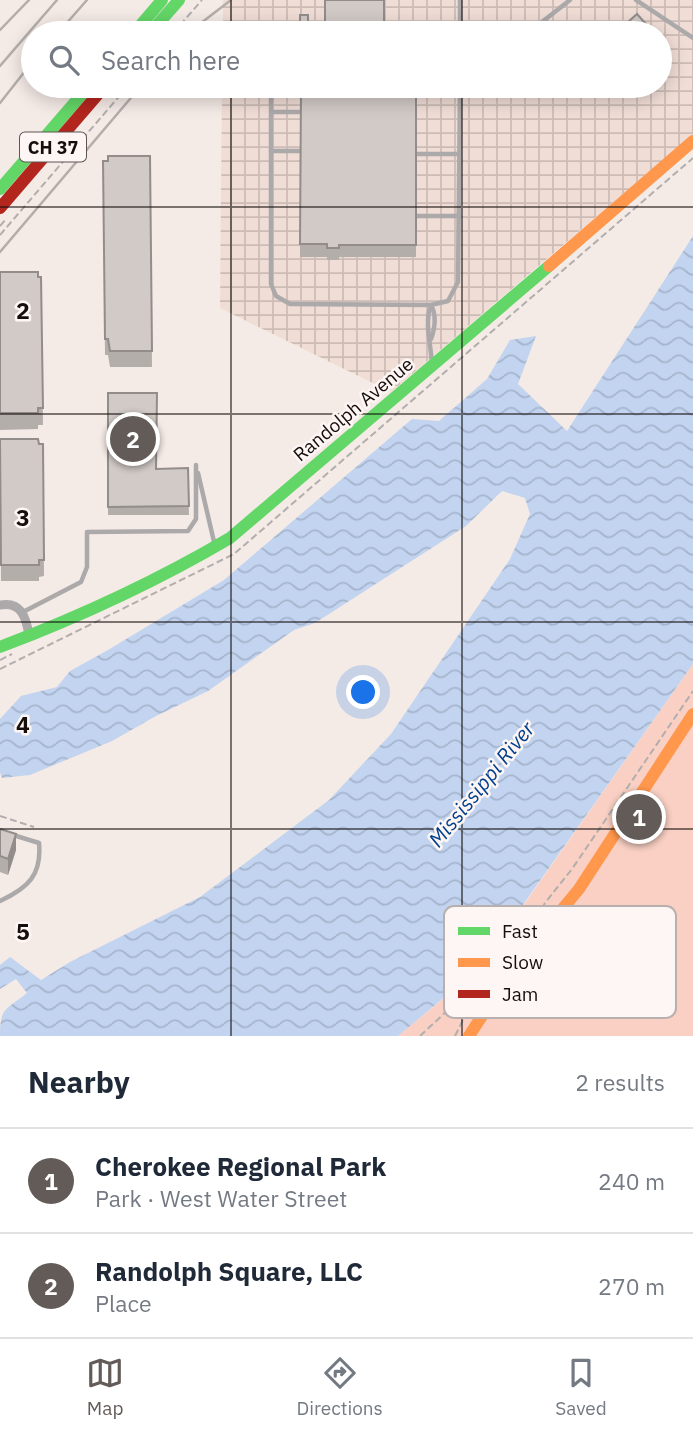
<!DOCTYPE html>
<meta charset="utf-8">
<style>
body{margin:0;font-family:"IBM Plex Sans",sans-serif;background:#f6f6f7;color:#1f2937}
.you{position:absolute;left:364px;top:693px;width:24px;height:24px;margin:-18px;border:5px solid #fff;border-radius:50%;background:#1a73e8;box-shadow:0 0 0 10px #1a73e833}
.badge{display:grid;place-items:center;width:46px;height:46px;border-radius:50%;background:#625b58;color:#fff;font-size:23px;font-weight:700}
.pin{position:absolute;translate:-50% -50%;border:4px solid #fff;box-shadow:0 2px 7px #0006}
.list{margin:0;padding:0;list-style:none}
h2{display:flex;justify-content:space-between;align-items:center;height:91px;margin:0;padding:0 28px;font-size:30px}
h2 small{font-size:23px;font-weight:400;color:#747a83}
.list li{display:grid;grid-template-columns:46px 1fr auto;gap:21px;align-items:center;box-sizing:border-box;height:105px;padding:0 28px;border-top:2px solid #e0e1e3}
.list b{display:block;font-size:26px;white-space:nowrap}
.list p{margin:0;font-size:23px;white-space:nowrap;color:#747a83}
.list em{font-size:23px;font-style:normal;color:#747a83}
.icon{flex:none;width:38px;height:38px;fill:none;stroke:currentColor;stroke-width:2;stroke-linecap:round;stroke-linejoin:round}
.map{position:relative;flex:none;width:693px;height:1036px;overflow:hidden}
.search{position:absolute;background:#fff;box-shadow:0 4px 18px #0003;left:21px;right:21px;top:21px;height:77px;display:flex;align-items:center;gap:18px;box-sizing:border-box;padding:0 24px;border-radius:38px;color:#747a83;font-size:26px}
.sheet{height:301px;background:#fff}
nav{display:flex;justify-content:space-around;align-items:center;box-sizing:border-box;height:98px;border-top:2px solid #e0e1e3;background:#fff;font-size:19px;color:#747a83}
nav a{display:grid;justify-items:center;gap:4px}
nav .on{color:#625b58}
.map>svg:first-child{display:block}
.industrial{fill:url(#industrial-grid)}
.park{fill:#f9d0c3}
.water{fill:url(#water-waves)}
.lines{fill:none;stroke-linecap:round;stroke-linejoin:round}
.path{stroke:#b2aeae;stroke-width:2;stroke-dasharray:7 3.5;stroke-linecap:butt}
.lane{stroke:#aca9aa;stroke-width:4.5}
.street{stroke:#aca9aa;stroke-width:9}
.fast{stroke:#63d668;stroke-width:12}
.slow{stroke:#ff974d;stroke-width:12}
.jam{stroke:#b3261e;stroke-width:12}
.rail{stroke:#b3aeab;stroke-width:2.5}
.wall{fill:#b4aeab}
.shaded-wall{fill:#928d8b}
.building{fill:#d1cac7;stroke:#928d8b;stroke-width:2}
.grid{fill:none;stroke:#140e0c;stroke-width:2;stroke-opacity:0.55}
.labels{text-anchor:middle;dominant-baseline:central;stroke-width:5;stroke-linejoin:round;paint-order:stroke}
.shield{fill:#fef6f4;stroke:#5a5452;stroke-width:2}
.shield-label{font-size:18px;font-weight:bold;fill:#140e0c}
.street-label{font-size:19px;fill:#140e0c;stroke:#fef6f4}
.water-label{font-size:21px;font-style:italic;fill:#00418f;stroke:#fef6f4}
.key{fill:#fef6f4;stroke:#b8b0ae;stroke-width:2}
.key-label{font-size:19px;fill:#140e0c}
.grid-label{font-size:23px;text-anchor:middle;font-weight:bold;fill:#140e0c;stroke:#fef6f4;stroke-width:5;stroke-linejoin:round;paint-order:stroke}
</style>
<div class="map">
<svg width="693" height="1036" viewBox="0 0 693 1036">
<defs>
<pattern id="industrial-grid" width="8" height="8" patternUnits="userSpaceOnUse" patternTransform="scale(1.75)"><rect width="8" height="8" fill="#f0ddd6"/><path d="M0 4h8M4 0v8" fill="none" stroke="#cdbcb6"/></pattern>
<pattern id="water-waves" width="16" height="10" patternUnits="userSpaceOnUse" patternTransform="scale(1.75)"><rect width="16" height="10" fill="#c2d4f0"/><path d="M0 5q4-4 8 0t8 0" fill="none" stroke="#a6b5cd"/></pattern>
</defs>
<rect width="100%" height="100%" fill="#f4eae6"/>
<path class="industrial" d="M223 0H693V134L391 392 220 308 222 86H660V33H223Z"/>
<path class="park" d="M693 664V1036H398L478 970Z"/>
<path class="water" d="M693 236V664L477 970 398 1036H0C0 1007 6 1010 27 993L16 979 0 989V965L10 957 41 980 70 962 200 897 329 800 391 734 510 559 530 514 525 498 502 491 466 526 315 623 294 630 208 691 156 716 112 741 30 775 2 778 0 772V719L21 696 57 687 70 671 108 650 224 580 412 419 439 421 487 379 510 340 536 336 518 384 567 431Z"/>
<g class="lines">
<g class="path">
<path d="M173 33 202 0"/>
<path d="M0 226 6 219"/>
<path d="M0 235 128 86"/>
<path d="M0 660 12 654"/>
<path d="M0 669 234 554 693 158"/>
<path d="M0 816 34 827"/>
<path d="M456 1007 464 1015"/>
<path d="M420 1036 449 1009 476 995 509 956 531 928 545 903 572 869 693 691"/>
<path d="M455 1036 475 996"/>
</g>
<g class="lane">
<path d="M636 0 693 38"/>
<path d="M545 20 555 33"/>
<path d="M289 33 300 27H325"/>
<path d="M460 33V0"/>
<path d="M528 33 570 0"/>
<path d="M271 86V284L276 296 290 304 431 305 448 301 458 282 460 86"/>
<path d="M271 112H301"/>
<path d="M271 151H301"/>
<path d="M416 154H459"/>
<path d="M416 216H459"/>
<path d="M431 305C424 323 431 344 432 364"/>
<path d="M431 339C435 328 437 316 431 305"/>
<path d="M198 473 215 546"/>
<path d="M23 612 81 582 87 567V532L188 531 196 519V465"/>
<path d="M0 831 39 843C42 875 28 888 0 901"/>
</g>
<path class="street" d="M0 605C21 601 26 617 29 635"/>
<g class="fast">
<path d="M134 33 162 0"/>
<path d="M150 33 179 0"/>
<path d="M0 189 89 86"/>
<path d="M0 647C79 617 157 581 230 538L549 266"/>
</g>
<g class="slow">
<path d="M549 266 693 141"/>
<path d="M469 1036 511 971 579 889 693 714"/>
</g>
<path class="jam" d="M0 208 105 86"/>
<g class="rail">
<path d="M0 30 29 0"/>
<path d="M58 33 87 0"/>
<path d="M188 33 231 0"/>
<path d="M0 66 57 0"/>
<path d="M0 103 33 61"/>
<path d="M0 252 141 86"/>
</g>
</g>
<g class="wall">
<rect x="325" y="0" width="59" height="33"/>
<rect x="300" y="15" width="8" height="18"/>
<rect x="301" y="86" width="20" height="3"/>
<path d="M394 86H410V92H416V257H339V260H327V257H300L301 91H394Z"/>
<path d="M150 156 152 367H110L108 355H105L103 161Z"/>
<path d="M0 272 41 277 43 425H38V429L0 430Z"/>
<path d="M108 393 157 469 188 468 189 515H108Z"/>
<path d="M0 439 43 444 44 576 39 577V581H1Z"/>
<path d="M0 829 16 850 8 875 0 872Z"/>
</g>
<path class="shaded-wall" d="M16 834V850L8 875V859Z"/>
<g class="building">
<rect x="325" y="0" width="59" height="24"/>
<path d="M637 14 654 33H622L619 30Z"/>
<path d="M300 15H308V26L300 27Z"/>
<path d="M301 91 416 92V245H339V248H327V244H300Z"/>
<path d="M108 156H150L152 351H110L108 339H105L103 161H108Z"/>
<path d="M0 272H38V277H41L43 408H38V413H0Z"/>
<path d="M108 393H157L156 469 188 468 189 506 108 507Z"/>
<path d="M0 439H38L39 444H43L44 560H39V565H1Z"/>
<path d="M0 829 16 834 8 859 0 856Z"/>
</g>
<path class="grid" d="M231 0V33M462 0V33M231 86V1036M462 86V1036M0 207H693M0 414H693M0 622H693M0 829H693"/>
<g class="labels">
<rect class="shield" x="20" y="132.5" width="66" height="29" rx="5"/>
<g class="shield-label">
<text x="53" y="147">CH 37</text>
</g>
<g class="street-label">
<text transform="translate(353 409) rotate(-40)">Randolph Avenue</text>
</g>
<g class="water-label">
<text transform="translate(481 784) rotate(-51)">Mississippi River</text>
</g>
</g>
<rect x="444" y="906" width="232" height="112" rx="10" class="key"/>
<rect x="458" y="927" width="32" height="8" fill="#63d668"/>
<rect x="458" y="958" width="32" height="9" fill="#ff974d"/>
<rect x="458" y="990" width="32" height="8" fill="#b3261e"/>
<g class="key-label">
<text x="502" y="938">Fast</text>
<text x="502" y="969">Slow</text>
<text x="502" y="1001">Jam</text>
</g>
<g class="grid-label">
<text x="23" y="319">2</text>
<text x="23" y="526">3</text>
<text x="23" y="733">4</text>
<text x="23" y="940">5</text>
</g>
</svg>
<div class="you"></div>
<div class="pin badge" style="left:639px;top:817px">1</div>
<div class="pin badge" style="left:133px;top:439px">2</div>
<div class="search"><svg class="icon" aria-label="search" viewBox="0 0 24 24"><circle cx="10" cy="10" r="6"/><path d="M15 15l6 6"/></svg>Search here</div>
</div>
<section class="sheet">
<h2>Nearby<small>2 results</small></h2>
<ul class="list">
<li><span class="badge">1</span><div><b>Cherokee Regional Park</b><p>Park · West Water Street</p></div><em>240 m</em></li>
<li><span class="badge">2</span><div><b>Randolph Square, LLC</b><p>Place</p></div><em>270 m</em></li>
</ul>
</section>
<nav>
<a class="on"><svg class="icon" aria-label="map" viewBox="0 0 24 24"><path d="M3 6l6-2 6 2 6-2v14l-6 2-6-2-6 2zM9 4v14M15 6v14"/></svg>Map</a>
<a><svg class="icon" aria-label="directions" viewBox="0 0 24 24"><path d="M12 3l9 9-9 9-9-9zM9 14v-3h6M13 9l2 2-2 2"/></svg>Directions</a>
<a><svg class="icon" aria-label="saved" viewBox="0 0 24 24"><path d="M7 4h10v16l-5-4-5 4z"/></svg>Saved</a>
</nav>
